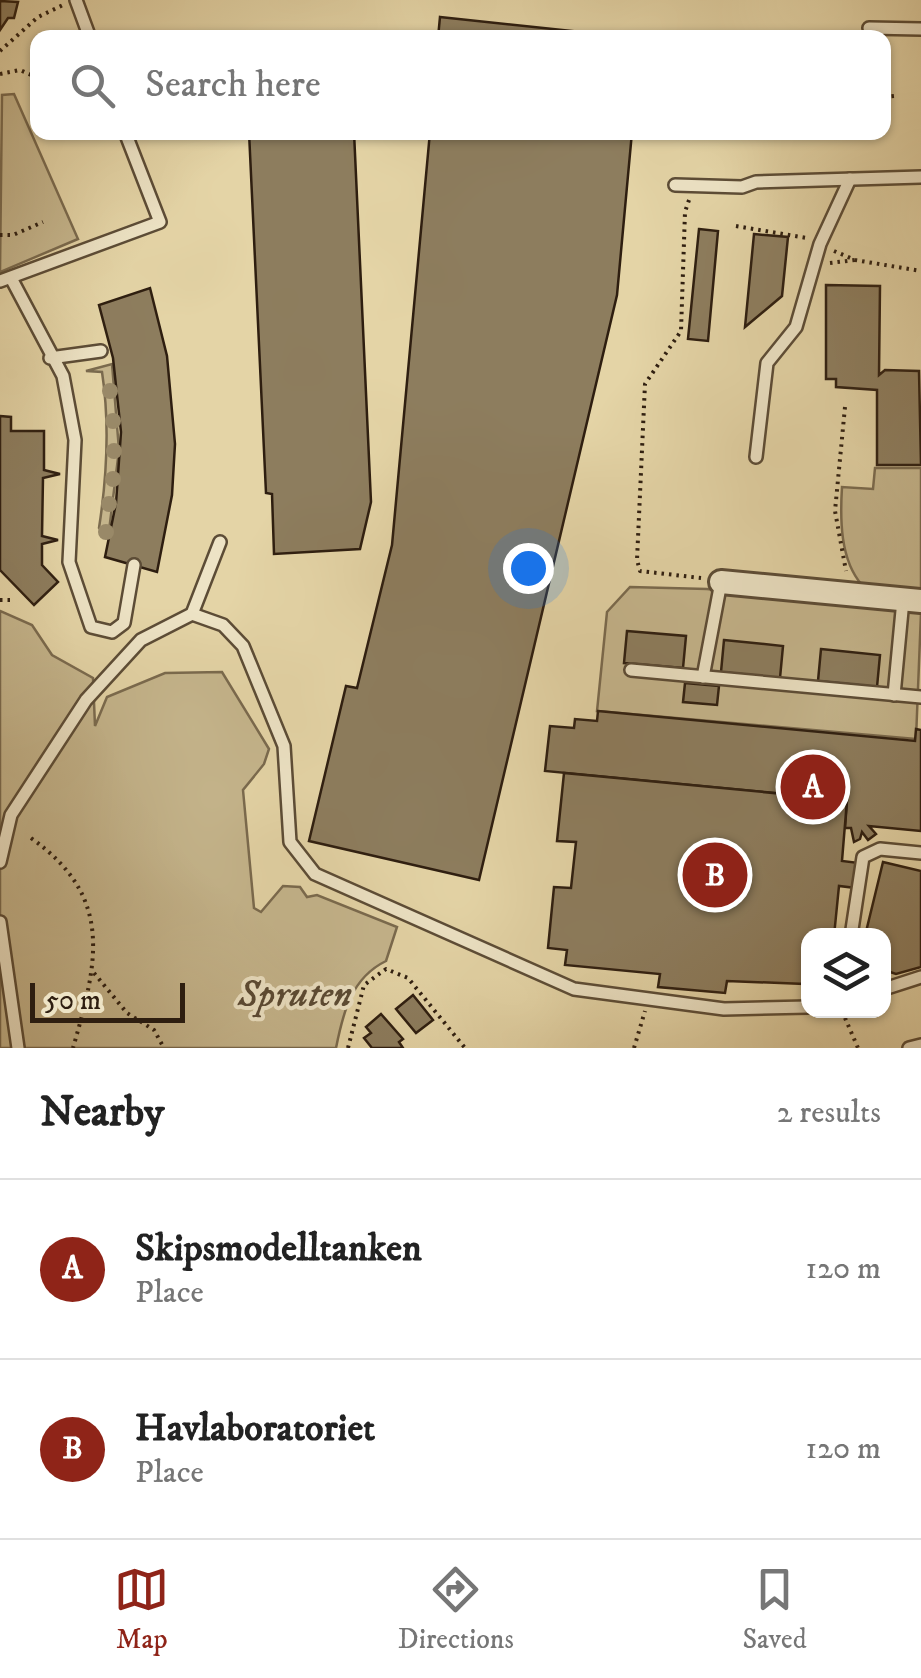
<!DOCTYPE html>
<style>
body{margin:0;font-family:"IM FELL DW Pica",serif;background:#f6f6f6;color:#222}
.controls{position:absolute;right:30px;bottom:30px;display:grid;overflow:hidden;border-radius:20px;box-shadow:0 2px 8px #0004}
.controls button{width:90px;height:90px;display:grid;place-items:center;padding:0;border:0;border-bottom:2px solid #e0e0e0;background:#fff;color:#222;font:50px sans-serif}
.scale{position:absolute;left:30px;bottom:25px;width:155px;box-sizing:border-box;padding-left:10px;border:5px solid #2e1e10;border-top:0;font-size:28px;line-height:35px;white-space:nowrap;color:#2e1e10;-webkit-text-stroke:8px #ede3c5;paint-order:stroke}
.you{position:absolute;left:528px;top:568px;width:35px;height:35px;margin:-25px;border:8px solid #fff;border-radius:50%;background:#1a73e8;box-shadow:0 0 0 15px #1a73e833}
.badge{display:grid;place-items:center;width:65px;height:65px;border-radius:50%;background:#8f2418;color:#fff;font-size:32px;font-weight:700}
.pin{position:absolute;translate:-50% -50%;border:5px solid #fff;box-shadow:0 2px 10px #0006}
.list{margin:0;padding:0;list-style:none}
h2{display:flex;justify-content:space-between;align-items:center;height:130px;margin:0;padding:0 40px;font-size:42px}
h2 small{font-size:32px;font-weight:400;color:#767676}
.list li{display:grid;grid-template-columns:65px 1fr auto;gap:30px;align-items:center;box-sizing:border-box;height:180px;padding:0 40px;border-top:2px solid #e0e0e0}
.list b{display:block;font-size:38px;white-space:nowrap}
.list p{margin:0;font-size:32px;white-space:nowrap;color:#767676}
.list em{font-size:32px;font-style:normal;color:#767676}
.icon{flex:none;width:55px;height:55px;fill:none;stroke:currentColor;stroke-width:2;stroke-linecap:round;stroke-linejoin:round}
.map{position:relative;flex:none;width:921px;height:1048px;overflow:hidden}
.search{position:absolute;background:#fff;box-shadow:0 2px 8px #0004;left:30px;right:30px;top:30px;height:110px;display:flex;align-items:center;gap:25px;box-sizing:border-box;padding:0 35px;border-radius:20px;color:#767676;font-size:38px}
.sheet{height:490px;background:#fff}
nav{display:flex;justify-content:space-around;align-items:center;box-sizing:border-box;height:140px;border-top:2px solid #e0e0e0;background:#fff;font-size:28px;color:#767676}
nav a{display:grid;justify-items:center;gap:5px}
nav .on{color:#8f2418}
.map>svg:first-child{display:block}
.green{fill:#c5b58c;stroke:#7a6a4e;stroke-width:2.5}
.building{fill:#8d7d5e;stroke:#2e1e10;stroke-width:2.5}
.lines{fill:none;stroke-linecap:round;stroke-linejoin:round}
.service-casing{stroke:#5c4c36;stroke-width:16}
.minor-casing{stroke:#5c4c36;stroke-width:28}
.path{stroke:#2e1e10;stroke-width:4;stroke-dasharray:2.5 5;stroke-linecap:butt}
.service{stroke:#ede3c5;stroke-width:11}
.minor{stroke:#ede3c5;stroke-width:22}
.tree{fill:#998968}
.labels{text-anchor:middle;dominant-baseline:central;stroke-width:8;stroke-linejoin:round;paint-order:stroke}
.park-label{font-size:38px;font-style:italic;fill:#5b4b35;stroke:#ede3c5}
</style>
<div class="map">
<svg width="921" height="1048" viewBox="0 0 921 1048">
<rect width="100%" height="100%" fill="#e4d4a6"/>
<filter id="stains"><feTurbulence type="fractalNoise" baseFrequency=".002" numOctaves="4"/><feColorMatrix values="0 0 0 0 .2 0 0 0 0 .09 0 0 0 0 .02 0 0 0 .5 -.17"/></filter>
<radialGradient id="worn" r=".72"><stop offset=".6" stop-color="#630" stop-opacity="0"/><stop offset="1" stop-color="#630" stop-opacity=".3"/></radialGradient>
<g class="green">
<path d="M14 94 78 239 0 272 2 95Z"/>
<path d="M112 364 119 450 108 539 99 528C107 476 110 424 102 372L86 371Z"/>
<path d="M875 468H921V590L862 585C840 560 840 519 842 487L873 489Z"/>
<path d="M630 587 707 589 921 613 916 739 597 711 607 612Z"/>
<path d="M0 611 32 625 52 655 93 678 95 726 107 697 165 673 222 672 269 749 264 764 243 790 254 908 261 912 283 886 300 887 307 897 317 895 397 927 386 961C351 978 343 1013 336 1048H0Z"/>
</g>
<g class="building">
<path d="M0 1 18 2 14 18H8L0 30Z"/>
<path d="M440 17 638 38H438Z"/>
<path d="M249 132H354L371 502 360 549 274 554 272 494 266 493Z"/>
<path d="M430 132H632L617 295 479 880 309 841 346 686 357 688 392 545Z"/>
<path d="M699 229 718 231 708 341 688 339Z"/>
<path d="M754 234 788 237 782 296 745 327Z"/>
<path d="M826 285 880 286 879 375 885 370 919 371 921 465H877V390L836 387V379H826Z"/>
<path d="M150 288 167 356 175 444 172 495 157 572 105 557 116 503 121 432 113 358 99 305Z"/>
<path d="M0 416 11 417V431H44V470L60 474 43 478 42 536 58 540 42 544V565L58 582 34 605 0 570Z"/>
<path d="M627 631 686 636 683 668 624 663Z"/>
<path d="M724 640 783 646 780 678 721 672Z"/>
<path d="M821 649 880 655 877 687 818 681Z"/>
<path d="M685 683 719 686 717 705 683 702Z"/>
<path d="M598 711 915 741 916 729 921 730V831L869 826 876 834 868 840 862 832 860 839 854 842 851 828H845L847 800 545 771 550 726 574 728 575 719 597 721Z"/>
<path d="M564 773 847 800 842 861 859 863 856 888 839 886 834 936H808V997L805 984 727 981 725 993 658 987 660 974 565 965 567 950 548 948 554 887 571 888 576 842 557 841Z"/>
<path d="M883 862 921 871V967L896 974 884 970V936H865Z"/>
<path d="M413 995 433 1020 416 1033 396 1009Z"/>
<path d="M381 1014 403 1039 399 1042 403 1048H372L364 1038 371 1033 366 1027Z"/>
</g>
<g class="lines">
<defs>
<g id="service">
<path d="M76 0 90 38"/>
<path d="M869 28 921 29"/>
<path d="M675 185 742 187 756 182 921 177"/>
<path d="M11 278 63 376 75 440 69 562 91 627 112 632 124 623 134 565"/>
<path d="M0 281 160 222 125 132"/>
<path d="M50 358 101 351"/>
<path d="M756 457 767 363 796 327 820 244 850 179"/>
<path d="M192 614 223 625 243 646 284 746 290 842 315 874 574 989 724 1009 808 1007"/>
<path d="M631 670 921 697"/>
<path d="M703 677 721 582"/>
<path d="M894 695 903 600"/>
<path d="M0 862 11 815 86 700 141 640 192 614 220 542"/>
<path d="M0 922 18 1048"/>
<path d="M851 936 863 857 880 849 921 853"/>
<path d="M884 989 921 977"/>
<path d="M909 1048 921 1045"/>
</g>
<path id="minor" d="M721 582 921 601"/>
</defs>
<use href="#service" class="service-casing"/>
<use href="#minor" class="minor-casing"/>
<g class="path">
<path d="M0 51 38 17 63 5"/>
<path d="M0 74 20 70 36 77"/>
<path d="M884 97 894 96"/>
<path d="M689 200 685 212 681 331 645 384 637 560 640 571 701 578"/>
<path d="M736 226 807 238"/>
<path d="M0 235H13L43 222"/>
<path d="M834 251 855 260 921 271"/>
<path d="M830 263 855 260"/>
<path d="M845 407 835 511 846 571"/>
<path d="M0 600H10"/>
<path d="M31 838C114 897 98 961 73 1048"/>
<path d="M94 973 127 1013 154 1030 164 1048"/>
<path d="M842 1011 858 1048"/>
<path d="M348 1048 364 985 386 969 408 978 465 1048"/>
<path d="M634 1048 645 1011"/>
</g>
<use href="#service" class="service"/>
<use href="#minor" class="minor"/>
</g>
<g class="tree">
<circle cx="110" cy="391" r="8"/>
<circle cx="113" cy="421" r="8"/>
<circle cx="114" cy="451" r="8"/>
<circle cx="113" cy="479" r="8"/>
<circle cx="109" cy="504" r="8"/>
<circle cx="106" cy="532" r="8"/>
</g>
<g class="labels">
<g class="park-label">
<text x="295" y="995">Spruten</text>
</g>
</g>
<rect width="100%" height="100%" filter="url(#stains)"/>
<rect width="100%" height="100%" fill="url(#worn)"/>
</svg>
<div class="controls">
<button><svg class="icon" aria-label="layers" viewBox="0 0 24 24"><path d="M12 4l9 5-9 5-9-5zM3 14l9 5 9-5"/></svg></button>
</div>
<div class="scale">50 m</div>
<div class="you"></div>
<div class="pin badge" style="left:813px;top:787px">A</div>
<div class="pin badge" style="left:715px;top:875px">B</div>
<div class="search"><svg class="icon" aria-label="search" viewBox="0 0 24 24"><circle cx="10" cy="10" r="6"/><path d="M15 15l6 6"/></svg>Search here</div>
</div>
<section class="sheet">
<h2>Nearby<small>2 results</small></h2>
<ul class="list">
<li><span class="badge">A</span><div><b>Skipsmodelltanken</b><p>Place</p></div><em>120 m</em></li>
<li><span class="badge">B</span><div><b>Havlaboratoriet</b><p>Place</p></div><em>120 m</em></li>
</ul>
</section>
<nav>
<a class="on"><svg class="icon" aria-label="map" viewBox="0 0 24 24"><path d="M3 6l6-2 6 2 6-2v14l-6 2-6-2-6 2zM9 4v14M15 6v14"/></svg>Map</a>
<a><svg class="icon" aria-label="directions" viewBox="0 0 24 24"><path d="M12 3l9 9-9 9-9-9zM9 14v-3h6M13 9l2 2-2 2"/></svg>Directions</a>
<a><svg class="icon" aria-label="saved" viewBox="0 0 24 24"><path d="M7 4h10v16l-5-4-5 4z"/></svg>Saved</a>
</nav>
